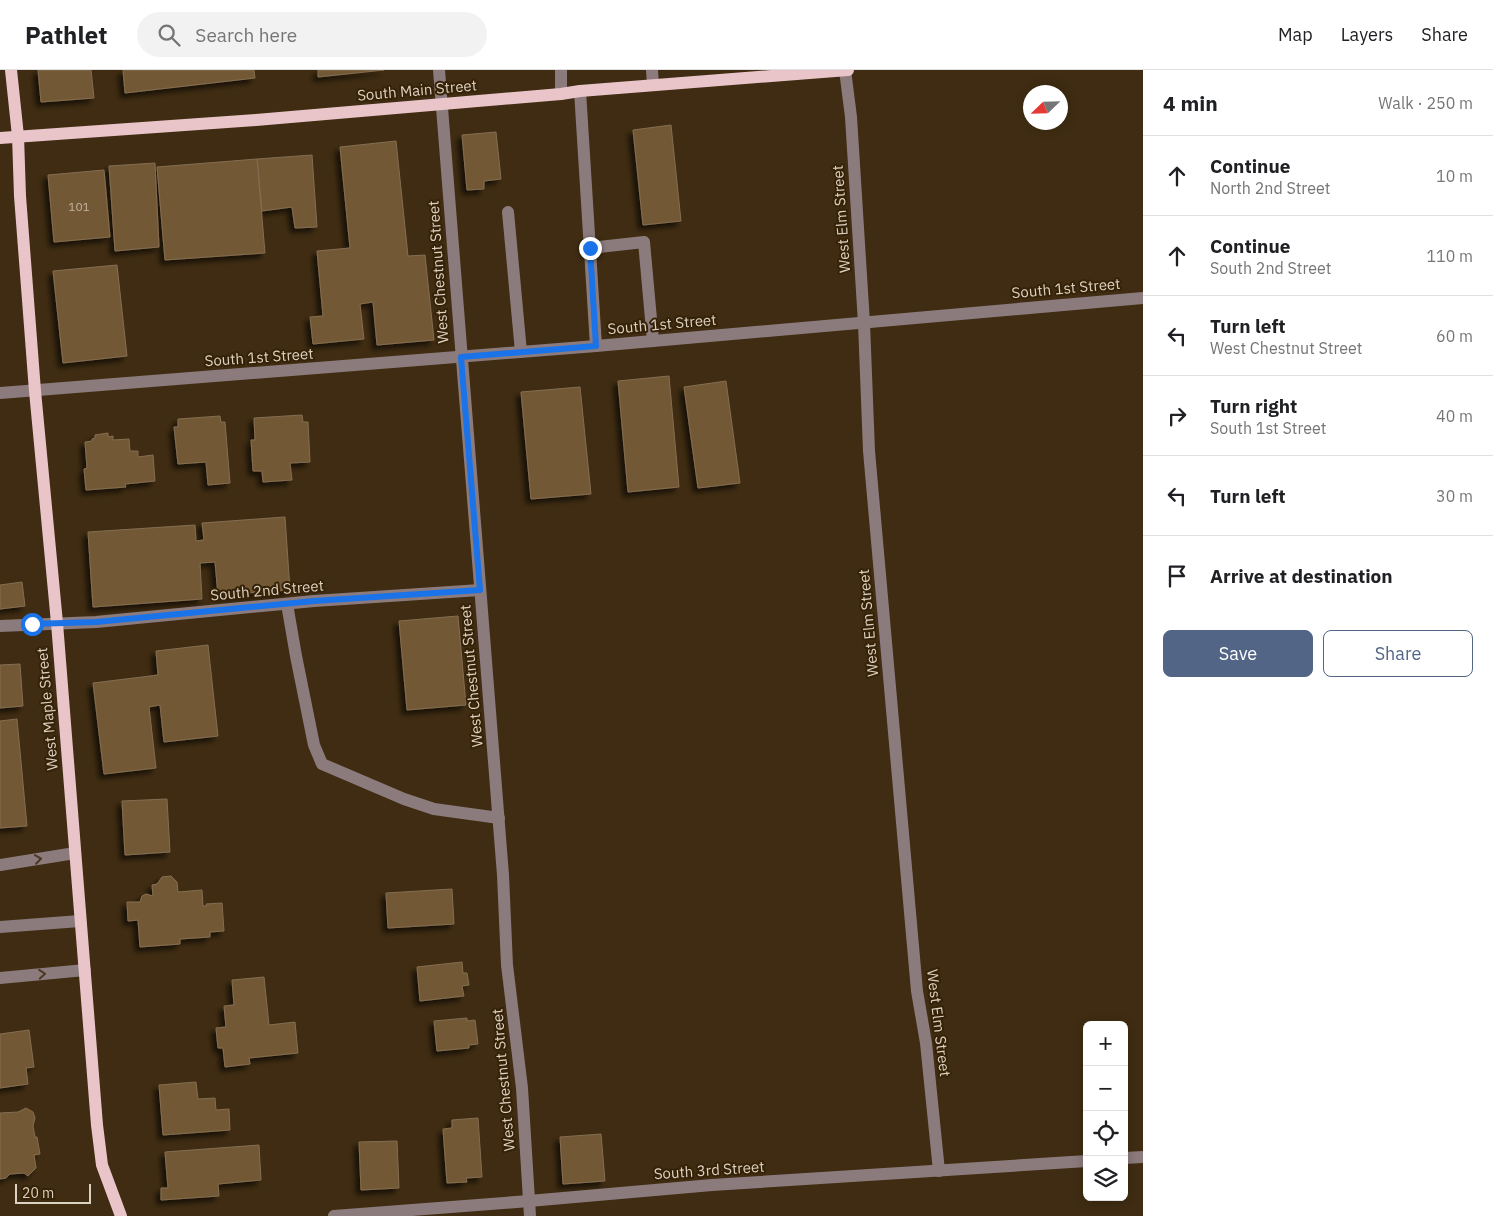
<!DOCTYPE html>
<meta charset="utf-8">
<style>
body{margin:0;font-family:"IBM Plex Sans",sans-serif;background:#f2f2f2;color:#202124}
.controls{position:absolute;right:15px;bottom:15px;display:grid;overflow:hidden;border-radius:8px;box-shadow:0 2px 12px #0003}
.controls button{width:45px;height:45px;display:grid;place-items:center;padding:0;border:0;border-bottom:1px solid #e0e0e0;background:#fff;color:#202124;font:25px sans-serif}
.compass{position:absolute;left:1023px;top:15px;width:45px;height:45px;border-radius:50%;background:#fff;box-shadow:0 2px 12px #0003;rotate:247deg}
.scale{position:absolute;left:15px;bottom:12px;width:76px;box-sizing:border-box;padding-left:5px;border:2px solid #ddd1c2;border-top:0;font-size:14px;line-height:18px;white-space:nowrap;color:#ddd1c2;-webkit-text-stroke:4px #352207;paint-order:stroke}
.stop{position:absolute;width:15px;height:15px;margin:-11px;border:4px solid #1a73e8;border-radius:50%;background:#fff}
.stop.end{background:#1a73e8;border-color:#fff;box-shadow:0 1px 5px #0008}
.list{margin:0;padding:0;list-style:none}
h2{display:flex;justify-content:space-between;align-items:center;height:65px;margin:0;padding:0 20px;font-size:21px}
h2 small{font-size:16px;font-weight:400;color:#757577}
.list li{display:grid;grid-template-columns:32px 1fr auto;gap:15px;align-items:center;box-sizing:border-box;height:80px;padding:0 20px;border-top:1px solid #e0e0e0}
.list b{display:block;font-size:19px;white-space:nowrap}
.list p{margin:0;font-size:16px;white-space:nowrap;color:#757577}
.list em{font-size:16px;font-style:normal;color:#757577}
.actions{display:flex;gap:10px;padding:15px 20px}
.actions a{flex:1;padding:11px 0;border:1px solid #526586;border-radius:8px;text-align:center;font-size:18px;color:#526586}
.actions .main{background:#526586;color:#fff}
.icon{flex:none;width:28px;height:28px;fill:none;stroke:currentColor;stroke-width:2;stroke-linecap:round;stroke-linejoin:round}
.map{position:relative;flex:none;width:1143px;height:1146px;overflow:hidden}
header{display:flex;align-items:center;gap:30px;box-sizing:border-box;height:70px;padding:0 25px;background:#fff;border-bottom:1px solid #e0e0e0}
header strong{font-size:24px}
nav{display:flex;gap:28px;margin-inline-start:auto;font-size:18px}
.search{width:350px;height:45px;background:#f2f2f2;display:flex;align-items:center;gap:12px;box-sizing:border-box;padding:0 18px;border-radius:28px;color:#757577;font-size:19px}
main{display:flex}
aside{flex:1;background:#fff}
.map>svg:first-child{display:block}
.building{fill:#735834;stroke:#846e52;filter:url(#shadow)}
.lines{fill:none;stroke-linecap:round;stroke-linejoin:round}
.minor{stroke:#8c7b7d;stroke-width:12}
.major{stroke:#e9c5c9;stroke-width:12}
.oneway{stroke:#4b3824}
.route{stroke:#1a73e8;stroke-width:6}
.labels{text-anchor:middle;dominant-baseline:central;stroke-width:4;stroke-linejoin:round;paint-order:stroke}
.number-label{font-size:12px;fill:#c2b39e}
.street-label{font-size:15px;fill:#ddd1c2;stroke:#352207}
</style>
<header>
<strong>Pathlet</strong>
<div class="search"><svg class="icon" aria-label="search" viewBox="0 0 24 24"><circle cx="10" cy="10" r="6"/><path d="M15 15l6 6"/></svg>Search here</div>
<nav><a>Map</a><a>Layers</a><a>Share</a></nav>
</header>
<main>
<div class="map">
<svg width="1143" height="1146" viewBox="0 0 1143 1146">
<defs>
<filter id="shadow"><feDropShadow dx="-4.5" dy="4.5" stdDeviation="2.5" flood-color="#0009"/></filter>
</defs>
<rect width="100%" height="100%" fill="#3f2c12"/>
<g class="building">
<path d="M38 0H91L94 28 41 32Z"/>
<path d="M123 0H254L255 8 125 23Z"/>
<path d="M318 0H384L318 7Z"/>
<path d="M671 55 681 151 643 155 633 60Z"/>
<path d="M496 62 501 109 484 111V119L467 120 462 65Z"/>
<path d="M396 71 408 186 425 185 434 270 377 275 373 232 360 234 364 269 313 274 310 247 323 246 317 181 350 178 340 77Z"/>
<path d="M312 85 317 157 295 158 292 137 262 141 257 89Z"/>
<path d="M257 89 265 183 165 190 157 97Z"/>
<path d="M155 93 159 177 115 181 109 96Z"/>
<path d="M104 100 110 167 54 172 48 105Z"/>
<path d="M117 195 127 286 63 293 53 201Z"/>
<path d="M669 306 679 417 628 422 618 311Z"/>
<path d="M726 311 740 413 698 418 684 317Z"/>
<path d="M580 317 591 424 531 429 521 322Z"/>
<path d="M302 345 303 352H308L310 392 290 393 292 410 263 412 262 401H253L251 370H255L254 348Z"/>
<path d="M220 346 221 352H225L230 413 208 415 206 392 178 394 174 357H178V349Z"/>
<path d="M108 363V367L113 366V370L129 369 130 381H138V387L153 385 155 411 125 414 126 417 86 420 84 399 87 398 85 372 92 371V369L95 368V365Z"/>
<path d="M285 447 290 520 218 525 215 492 200 493 202 529 93 537 88 462 195 455 196 471 204 470 202 453Z"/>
<path d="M22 512 25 536 0 539V515Z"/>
<path d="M458 546 466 635 407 640 399 551Z"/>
<path d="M208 575 218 666 164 672 160 635 149 637 156 698 104 704 93 613 158 605 156 581Z"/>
<path d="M20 594 23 636 0 638V595Z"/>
<path d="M17 649 27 756 0 758V651Z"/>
<path d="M167 729 170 782 125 785 122 731Z"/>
<path d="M171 806 177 812 178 822 202 820 203 836H207L206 834 222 833 224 861 210 862V867L180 869V874L140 877 138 850 128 851 127 832H140L142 826 146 824 153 826 152 815 157 814 162 807Z"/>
<path d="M452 819 454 854 388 858 386 823Z"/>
<path d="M462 892 463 903H467L469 915 462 916 464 926 420 931 417 897Z"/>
<path d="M264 907 269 955 295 952 298 983 249 988 250 994 225 997 223 978H218L216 958 226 957 224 936 234 935 232 910Z"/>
<path d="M467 948V951L475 950 478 974 469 975V978L437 981 434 951Z"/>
<path d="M29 960 34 997 26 998 28 1014 0 1018V964Z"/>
<path d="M196 1012 198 1029 215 1028 216 1040 229 1039 230 1060 163 1065 159 1015Z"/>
<path d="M26 1038 33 1042 35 1048 33 1056 35 1067H37L40 1084 34 1085 36 1098 28 1106 24 1103 10 1104 6 1108 0 1109V1043L18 1042Z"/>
<path d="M478 1048 482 1107 466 1108 467 1112 447 1113 443 1059 452 1058V1050Z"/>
<path d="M601 1064 605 1111 563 1114 560 1067Z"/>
<path d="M397 1071 399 1118 361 1120 359 1072Z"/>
<path d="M259 1075 261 1110 218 1114 219 1126 161 1130V1118H168L165 1082Z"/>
</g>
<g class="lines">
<g class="minor">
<path d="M439 0 503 805 507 895 522 1018 530 1146"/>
<path d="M652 0 653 15"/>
<path d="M845 0 851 47 864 253 869 381 917 921 926 973 939 1101"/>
<path d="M580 21 596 276"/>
<path d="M561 24V0"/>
<path d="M508 142 521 282"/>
<path d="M590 178 644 172 653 271"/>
<path d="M0 323 596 276 1143 228"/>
<path d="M287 534 296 586 314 675 322 694 404 729 434 739 499 748"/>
<path d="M0 556 96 552 314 531 480 520"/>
<path d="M0 795 75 783"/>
<path d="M0 857 80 851"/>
<path d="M0 908 85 900"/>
<path d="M1124 1088 1143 1087"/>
<path d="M334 1146 529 1131 712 1115 1087 1091"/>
</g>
<g class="major">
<path d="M11 0 18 66 20 126 35 321 57 553 97 1055 102 1095 121 1146"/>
<path d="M0 68 256 50 561 24 580 21 848 0"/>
</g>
</g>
<defs><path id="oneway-chevron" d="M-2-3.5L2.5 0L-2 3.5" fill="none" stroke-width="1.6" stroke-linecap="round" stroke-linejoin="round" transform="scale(1.25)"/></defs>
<g class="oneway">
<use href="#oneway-chevron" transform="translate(38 789) rotate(-8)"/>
<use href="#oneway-chevron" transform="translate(42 904) rotate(-5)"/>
</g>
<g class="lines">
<path class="route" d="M32 554 96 552 314 531 480 520 461 287 596 276 590 178"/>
</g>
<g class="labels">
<g class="number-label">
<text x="79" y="136">101</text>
</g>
<g class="street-label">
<text transform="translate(417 20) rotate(-5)">South Main Street</text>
<text transform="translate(841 149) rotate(-94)">West Elm Street</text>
<text transform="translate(438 202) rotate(-94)">West Chestnut Street</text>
<text transform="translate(1066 218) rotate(-5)">South 1st Street</text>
<text transform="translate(662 254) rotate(-5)">South 1st Street</text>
<text transform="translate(259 287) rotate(-4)">South 1st Street</text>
<text transform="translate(267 520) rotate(-5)">South 2nd Street</text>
<text transform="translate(868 553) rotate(-95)">West Elm Street</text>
<text transform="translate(471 606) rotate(-95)">West Chestnut Street</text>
<text transform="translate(47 639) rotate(-95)">West Maple Street</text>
<text transform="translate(939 953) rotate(83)">West Elm Street</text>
<text transform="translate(503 1010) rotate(-95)">West Chestnut Street</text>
<text transform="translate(709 1100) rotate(-4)">South 3rd Street</text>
</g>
</g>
</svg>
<div class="controls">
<button>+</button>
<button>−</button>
<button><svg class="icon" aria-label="locate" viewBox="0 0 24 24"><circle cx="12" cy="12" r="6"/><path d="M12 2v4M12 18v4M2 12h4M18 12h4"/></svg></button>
<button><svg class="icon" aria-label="layers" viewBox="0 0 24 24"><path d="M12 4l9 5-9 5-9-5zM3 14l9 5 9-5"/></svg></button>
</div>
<svg class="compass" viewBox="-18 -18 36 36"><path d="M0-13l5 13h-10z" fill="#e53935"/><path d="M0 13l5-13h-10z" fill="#757577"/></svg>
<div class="scale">20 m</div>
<div class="stop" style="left:32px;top:554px"></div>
<div class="stop end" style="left:590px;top:178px"></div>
</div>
<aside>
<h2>4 min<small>Walk · 250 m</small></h2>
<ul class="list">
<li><svg class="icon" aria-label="ahead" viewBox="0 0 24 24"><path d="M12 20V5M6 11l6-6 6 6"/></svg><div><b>Continue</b><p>North 2nd Street</p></div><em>10 m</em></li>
<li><svg class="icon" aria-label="ahead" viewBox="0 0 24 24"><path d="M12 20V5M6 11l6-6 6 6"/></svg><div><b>Continue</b><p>South 2nd Street</p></div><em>110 m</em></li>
<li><svg class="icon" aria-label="left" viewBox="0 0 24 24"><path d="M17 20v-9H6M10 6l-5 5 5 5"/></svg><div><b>Turn left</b><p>West Chestnut Street</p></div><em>60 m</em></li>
<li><svg class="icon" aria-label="right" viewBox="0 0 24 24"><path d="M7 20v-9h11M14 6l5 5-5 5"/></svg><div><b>Turn right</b><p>South 1st Street</p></div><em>40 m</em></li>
<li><svg class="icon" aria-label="left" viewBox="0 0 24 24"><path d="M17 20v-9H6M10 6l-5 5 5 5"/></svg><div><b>Turn left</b></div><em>30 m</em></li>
<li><svg class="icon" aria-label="arrive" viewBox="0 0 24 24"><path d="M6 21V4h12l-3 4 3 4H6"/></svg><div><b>Arrive at destination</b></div></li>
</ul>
<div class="actions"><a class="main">Save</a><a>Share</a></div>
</aside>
</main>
